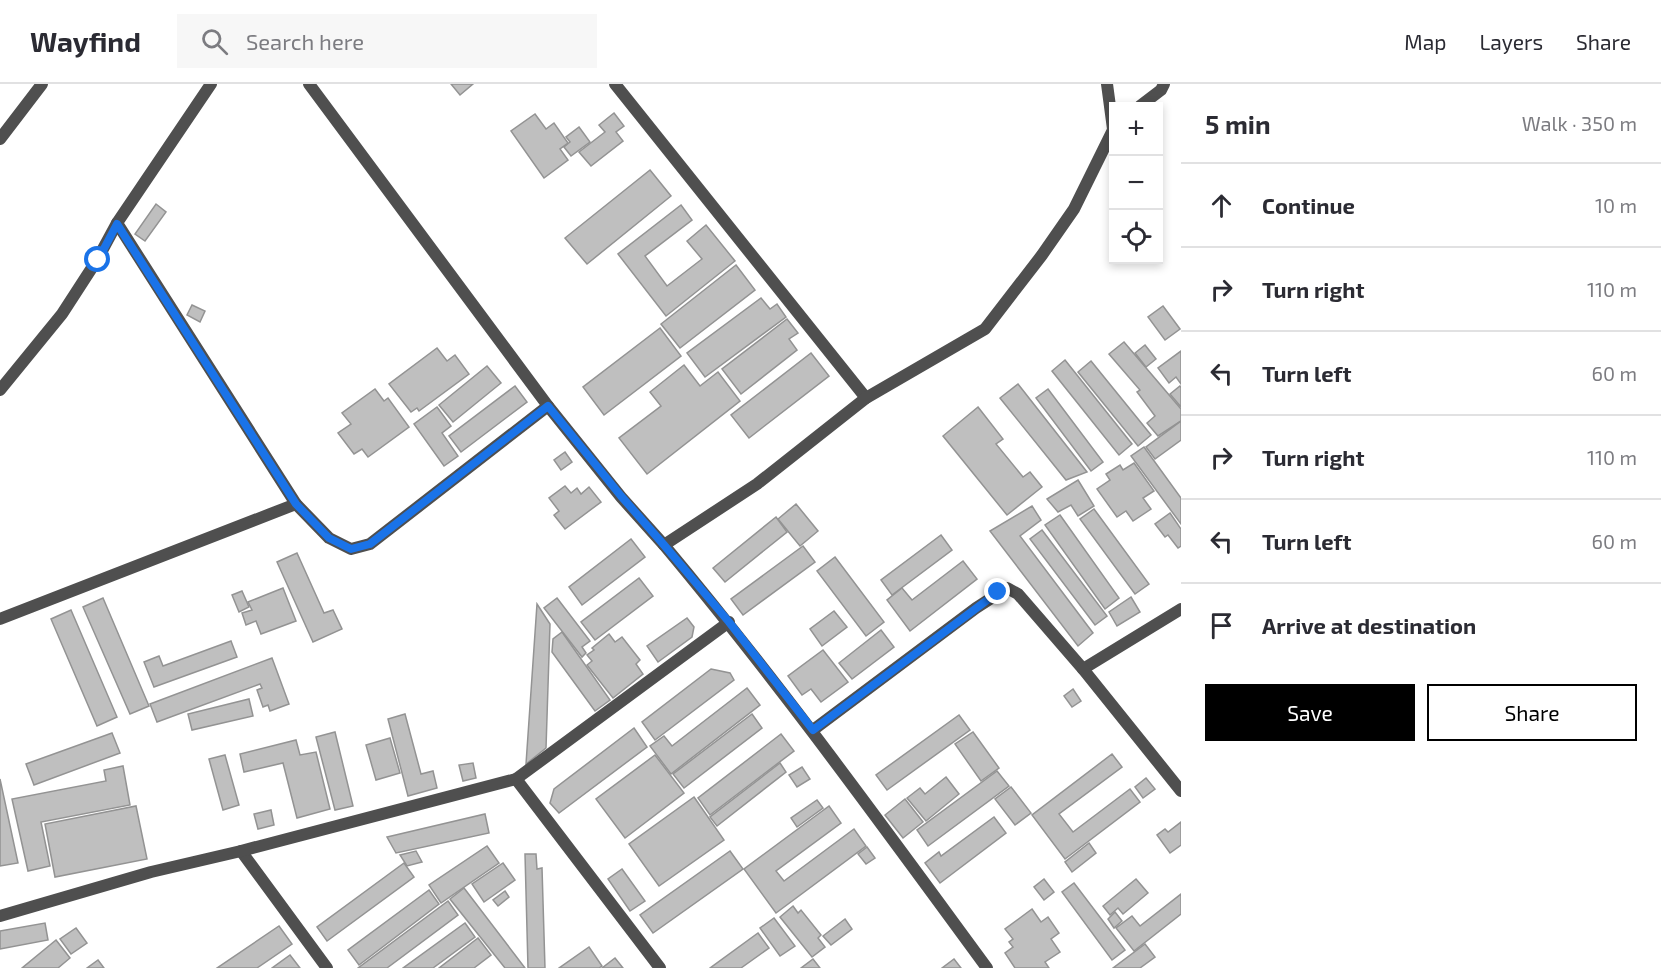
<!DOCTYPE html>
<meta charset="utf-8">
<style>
body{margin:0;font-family:"Exo 2",sans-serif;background:#f7f7f7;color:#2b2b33}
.controls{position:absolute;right:18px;top:18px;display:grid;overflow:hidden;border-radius:0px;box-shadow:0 3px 9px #0003}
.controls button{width:54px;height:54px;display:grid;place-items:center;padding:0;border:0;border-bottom:2px solid #e1e1e2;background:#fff;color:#2b2b33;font:30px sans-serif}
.stop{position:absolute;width:18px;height:18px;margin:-14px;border:4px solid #1a73e8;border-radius:50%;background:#fff}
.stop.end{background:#1a73e8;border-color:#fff;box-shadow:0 2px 6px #0008}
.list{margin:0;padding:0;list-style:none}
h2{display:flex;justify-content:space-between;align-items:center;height:78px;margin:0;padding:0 24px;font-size:26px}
h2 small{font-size:20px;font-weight:400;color:#7c7c81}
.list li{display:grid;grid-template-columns:39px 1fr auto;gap:18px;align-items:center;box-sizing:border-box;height:84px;padding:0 24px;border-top:2px solid #e1e1e2}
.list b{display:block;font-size:22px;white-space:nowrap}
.list em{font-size:20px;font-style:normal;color:#7c7c81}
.actions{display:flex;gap:12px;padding:18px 24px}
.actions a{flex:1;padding:14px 0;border:2px solid #000;border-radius:0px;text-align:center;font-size:21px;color:#000}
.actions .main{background:#000;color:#fff}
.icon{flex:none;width:33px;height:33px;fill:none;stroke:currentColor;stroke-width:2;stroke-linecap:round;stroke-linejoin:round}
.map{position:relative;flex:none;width:1181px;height:884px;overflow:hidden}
header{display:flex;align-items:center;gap:36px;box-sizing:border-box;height:84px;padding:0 30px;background:#fff;border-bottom:2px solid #e1e1e2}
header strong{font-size:28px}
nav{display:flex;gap:33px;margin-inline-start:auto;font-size:21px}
.search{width:420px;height:54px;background:#f7f7f7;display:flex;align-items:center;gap:15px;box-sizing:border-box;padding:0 21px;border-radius:0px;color:#7c7c81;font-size:22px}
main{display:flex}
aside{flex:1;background:#fff}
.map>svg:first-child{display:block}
.building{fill:#bfbfbf;stroke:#939393;stroke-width:1.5}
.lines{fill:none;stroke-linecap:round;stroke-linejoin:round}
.street{stroke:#4f4f4f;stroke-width:12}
.route{stroke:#1a73e8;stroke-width:8}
</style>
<header>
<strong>Wayfind</strong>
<div class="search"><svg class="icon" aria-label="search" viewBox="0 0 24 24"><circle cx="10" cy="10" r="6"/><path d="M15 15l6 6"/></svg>Search here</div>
<nav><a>Map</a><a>Layers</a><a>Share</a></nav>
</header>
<main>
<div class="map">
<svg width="1181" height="884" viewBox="0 0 1181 884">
<rect width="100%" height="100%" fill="#fff"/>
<g class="building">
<path d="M451 0H473L460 11Z"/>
<path d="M614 29 624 42 616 48 623 57 591 82 579 68 605 48 599 41Z"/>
<path d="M535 30 546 45 554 39 568 59 560 65 568 76 544 94 511 47Z"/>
<path d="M579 43 590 58 571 72 564 63 570 58 566 53Z"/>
<path d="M650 86 671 112 587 180 565 154Z"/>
<path d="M156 120 166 128 145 157 135 150Z"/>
<path d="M681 121 692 136 645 172 667 202 702 175 687 157 706 141 735 177 666 232 618 170Z"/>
<path d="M736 181 755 206 680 264 661 240Z"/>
<path d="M761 214 770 225 777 220 786 233 705 293 687 269Z"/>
<path d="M192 221 205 227 200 238 187 231Z"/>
<path d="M1163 222 1180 245 1165 256 1148 233Z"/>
<path d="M787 235 798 249 789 255 797 266 741 310 722 285Z"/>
<path d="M660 244 681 272 604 331 583 303Z"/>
<path d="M1124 258 1181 325V337L1158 352 1147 339 1155 332 1137 308 1140 306 1109 270Z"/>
<path d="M1145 261 1156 275 1146 283 1135 269Z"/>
<path d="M437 264 447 277 455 271 469 290 419 327 417 324 411 328 389 300Z"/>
<path d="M1181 267V300L1176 293 1169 299 1158 284Z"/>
<path d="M811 269 829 292 749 354 731 331Z"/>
<path d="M1065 276 1132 360 1119 371 1052 287Z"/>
<path d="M1091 277 1151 351 1138 362 1078 288Z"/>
<path d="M684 281 700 302 718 288 740 317 647 390 619 354 661 322 650 308Z"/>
<path d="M487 282 501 299 453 338 439 321Z"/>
<path d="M1018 300 1087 388 1066 396 1000 314Z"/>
<path d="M515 302 527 318 461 368 449 352Z"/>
<path d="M1180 302 1181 304V323L1170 310Z"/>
<path d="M375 305 384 317 388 314 409 343 368 373 362 365 354 370 338 349 351 340 342 329Z"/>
<path d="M1048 305 1103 378 1091 387 1036 314Z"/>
<path d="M437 323 451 342 442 349 458 372 444 382 414 340Z"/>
<path d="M978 323 1003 355 996 360 1023 393 1030 388 1042 403 1007 431 943 352Z"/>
<path d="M1181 337V356L1155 375 1146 363Z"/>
<path d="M1144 363 1181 414V440L1131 372Z"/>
<path d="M565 368 572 378 561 386 554 376Z"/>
<path d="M1134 379 1154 407 1143 414 1151 425 1133 437 1126 427 1117 433 1097 405 1110 396 1106 390 1120 381 1123 386Z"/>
<path d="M1078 396 1094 422 1078 432 1071 421 1058 428 1047 415Z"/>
<path d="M565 402 571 409 577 404 581 410 589 403 601 418 565 445 554 431 559 427 549 414Z"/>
<path d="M796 420 818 447 800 462 778 435Z"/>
<path d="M1032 422 1041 436 1020 452 1093 549 1078 562 990 447Z"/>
<path d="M1094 425 1149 500 1135 510 1080 435Z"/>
<path d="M1170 429 1181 445V462L1178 464 1168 451 1165 453 1155 440Z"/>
<path d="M1060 431 1119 514 1105 525 1045 441Z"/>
<path d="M776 433 787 448 725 498 713 484Z"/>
<path d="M1042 446 1107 532 1095 541 1030 455Z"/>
<path d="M941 451 952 466 892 511 881 496Z"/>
<path d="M631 455 645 473 582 521 569 503Z"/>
<path d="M803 462 815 478 743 531 731 515Z"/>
<path d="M297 469 324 529 333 526 342 545 313 558 277 478Z"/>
<path d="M835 473 884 538 866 552 817 487Z"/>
<path d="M963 477 977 495 910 547 887 516 902 504 912 516Z"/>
<path d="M639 494 653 512 595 556 581 538Z"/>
<path d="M283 504 296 537 261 550 256 537 246 541 242 529 252 526 248 518Z"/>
<path d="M242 507 249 523 239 528 232 511Z"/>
<path d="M1131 513 1140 528 1117 542 1109 528Z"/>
<path d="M103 514 149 622 130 630 83 523Z"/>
<path d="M557 514 590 557 582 563 586 569 582 573 544 524Z"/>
<path d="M537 520 550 540 546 664 526 680Z"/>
<path d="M71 526 117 633 97 642 51 535Z"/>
<path d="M834 527 847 543 822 562 810 545Z"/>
<path d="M687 534 694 543 692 553 658 578 647 562Z"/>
<path d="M881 546 894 563 852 595 839 579Z"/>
<path d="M562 548 610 616 595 627 552 568 553 555Z"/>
<path d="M609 550 615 558 622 553 640 576 636 580 643 590 613 614 587 581 592 577 587 571 594 566 592 564Z"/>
<path d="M231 557 237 573 154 603 144 578 159 572 163 582Z"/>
<path d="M823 566 848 598 821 618 811 605 802 611 788 592Z"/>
<path d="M272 574 289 620 270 627 268 621 263 623 257 606 262 604 260 600 157 638 150 620Z"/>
<path d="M711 585 730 589 734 596 655 656 642 638Z"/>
<path d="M747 604 760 621 671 690 650 662 664 652 672 662Z"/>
<path d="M1073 605 1081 617 1072 623 1064 612Z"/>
<path d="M249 615 253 632 192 646 188 630Z"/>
<path d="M405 630 421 690 433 687 437 704 408 712 388 635Z"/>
<path d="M752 630 762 644 684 704 673 690Z"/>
<path d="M959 631 970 646 887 706 876 691Z"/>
<path d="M634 644 647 663 559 729 550 719 554 705Z"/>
<path d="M335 648 353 722 335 726 316 653Z"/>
<path d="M973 648 999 684 981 697 955 660Z"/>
<path d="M112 649 120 669 34 701 26 680Z"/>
<path d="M781 650 794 667 710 731 698 714Z"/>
<path d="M390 654 400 689 376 696 366 661Z"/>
<path d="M296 656 300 671 316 668 330 725 297 734 283 679 244 688 240 670Z"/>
<path d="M1112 670 1122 683 1059 730 1073 748 1130 705 1140 718 1065 775 1032 731Z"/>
<path d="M225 671 239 721 223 726 209 675Z"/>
<path d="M655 671 684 709 625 754 596 715Z"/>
<path d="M473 679 476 694 463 697 459 681Z"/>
<path d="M780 679 786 688 717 742 710 733Z"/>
<path d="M123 682 130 721 41 738 50 782 28 787 12 715 106 697 104 686Z"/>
<path d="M802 683 810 695 797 703 789 691Z"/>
<path d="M997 687 1009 702 928 762 917 746Z"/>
<path d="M946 693 959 710 926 737 907 714 920 704 925 710Z"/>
<path d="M1146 694 1155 705 1143 714 1135 703Z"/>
<path d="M0 695 18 779 0 782Z"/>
<path d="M1011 703 1031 729 1015 741 995 715Z"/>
<path d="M694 713 724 756 659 802 629 760Z"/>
<path d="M905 715 923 738 903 754 885 731Z"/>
<path d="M817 716 823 724 797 743 791 734Z"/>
<path d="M136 722 147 775 55 793 45 740Z"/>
<path d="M829 722 841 739 776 787 784 797 854 745 866 762 776 829 744 785Z"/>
<path d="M271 726 274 741 258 745 254 730Z"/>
<path d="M485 730 489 749 396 769 387 753Z"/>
<path d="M994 733 1006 749 940 799 925 779 939 768 941 772Z"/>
<path d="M1181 738V761L1170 769 1157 751 1165 745 1168 748Z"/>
<path d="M1089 759 1096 769 1072 788 1065 778Z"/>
<path d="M487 762 499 779 441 819 429 801Z"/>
<path d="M867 763 875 774 866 780 858 770Z"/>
<path d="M416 767 422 778 407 782 400 771Z"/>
<path d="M730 767 743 785 653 849 640 831Z"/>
<path d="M525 770H536L537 785 542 784 545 884H528Z"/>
<path d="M404 779 414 793 327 857 317 843Z"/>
<path d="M503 779 515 796 484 818 472 800Z"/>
<path d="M622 785 645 817 630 827 608 795Z"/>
<path d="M1044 795 1054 808 1044 816 1034 803Z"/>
<path d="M1136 795 1148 809 1123 830 1118 824 1110 831 1103 822Z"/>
<path d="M1074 799 1125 866 1112 876 1062 808Z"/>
<path d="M464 804 525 884H505L450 815Z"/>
<path d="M429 806 439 820 359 881 348 866Z"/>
<path d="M505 807 509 813 498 822 493 816Z"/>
<path d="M1181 810V830L1134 867 1116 844 1132 832 1140 842Z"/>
<path d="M448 817 458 831 387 884H358Z"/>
<path d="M793 822 798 829 801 826 821 851 818 854 825 863 812 873 780 833Z"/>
<path d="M1032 825 1041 838 1048 833 1059 849 1051 855 1060 868 1045 878 1049 884H1015L1005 869 1013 863 1009 858 1013 855 1005 845Z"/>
<path d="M1115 828 1122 837 1114 844 1108 835Z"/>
<path d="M774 834 795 862 780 872 760 844Z"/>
<path d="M845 835 852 845 831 861 823 852Z"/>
<path d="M45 839 48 856 0 865V847Z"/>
<path d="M465 839 475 853 433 884H403Z"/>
<path d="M279 842 292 860 257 884H217Z"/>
<path d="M76 844 87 859 71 870 60 855Z"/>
<path d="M758 849 769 864 741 884H710Z"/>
<path d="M478 854 491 871 474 884H439Z"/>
<path d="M56 856 70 874 58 884H22Z"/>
<path d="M1145 860 1155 873 1140 884H1113Z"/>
<path d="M589 863 602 882 599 884H559Z"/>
<path d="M290 871 300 884H272Z"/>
<path d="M615 874 623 884H602Z"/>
<path d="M813 875 820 884H801Z"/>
<path d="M954 875 961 884H942Z"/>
<path d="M98 876 104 884H87Z"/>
</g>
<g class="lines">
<g class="street">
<path d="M211 0 117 139 296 420 329 454 351 465 370 460 548 322 309 0"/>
<path d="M615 0 866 314"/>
<path d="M1107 0 1113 45"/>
<path d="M1140 22 1161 6 1164 0"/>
<path d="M0 55 42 0"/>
<path d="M0 306 62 230 97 176 117 139"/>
<path d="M548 322 621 413 664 461"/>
<path d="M0 535 296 420"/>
<path d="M1083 585 1181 525"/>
<path d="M813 646 976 524 1007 504 1018 510 1083 585 1181 707"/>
<path d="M516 695 660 884"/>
<path d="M241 767 327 884"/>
<path d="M0 832 151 788 241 767 516 695 729 538"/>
<path d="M987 884C882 741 778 597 664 461L757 400 866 314 985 245 1042 171 1074 125 1114 44"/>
</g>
</g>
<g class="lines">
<path class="route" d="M98 176 117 140 296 420 329 454 351 465 370 460 548 322 621 412 664 461 729 538 813 646 998 508"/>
</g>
</svg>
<div class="controls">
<button>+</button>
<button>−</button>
<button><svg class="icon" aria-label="locate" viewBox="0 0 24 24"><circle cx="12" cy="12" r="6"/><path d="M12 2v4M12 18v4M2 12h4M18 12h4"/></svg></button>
</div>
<div class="stop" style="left:98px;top:176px"></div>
<div class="stop end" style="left:998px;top:508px"></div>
</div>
<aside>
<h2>5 min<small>Walk · 350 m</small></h2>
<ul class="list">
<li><svg class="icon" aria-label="ahead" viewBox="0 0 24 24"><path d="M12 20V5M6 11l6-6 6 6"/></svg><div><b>Continue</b></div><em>10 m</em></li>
<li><svg class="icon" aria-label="right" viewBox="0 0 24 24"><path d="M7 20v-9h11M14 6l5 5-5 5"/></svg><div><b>Turn right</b></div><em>110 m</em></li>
<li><svg class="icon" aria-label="left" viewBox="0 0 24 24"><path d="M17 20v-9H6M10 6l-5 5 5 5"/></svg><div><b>Turn left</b></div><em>60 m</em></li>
<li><svg class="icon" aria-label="right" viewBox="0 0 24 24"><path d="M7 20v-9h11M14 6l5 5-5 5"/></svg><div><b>Turn right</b></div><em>110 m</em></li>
<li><svg class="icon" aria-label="left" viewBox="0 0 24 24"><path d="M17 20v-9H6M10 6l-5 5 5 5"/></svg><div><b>Turn left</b></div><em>60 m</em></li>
<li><svg class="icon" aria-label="arrive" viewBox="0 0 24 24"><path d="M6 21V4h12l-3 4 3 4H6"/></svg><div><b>Arrive at destination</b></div></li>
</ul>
<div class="actions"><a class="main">Save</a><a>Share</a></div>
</aside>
</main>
